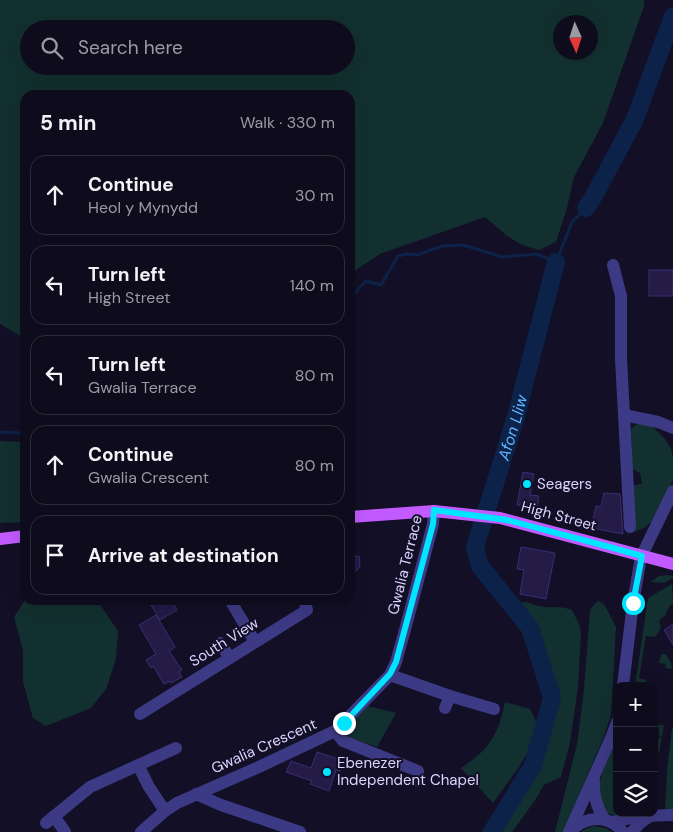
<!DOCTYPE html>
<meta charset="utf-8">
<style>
body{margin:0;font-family:"DM Sans",sans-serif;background:#171425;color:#f1f3f6}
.controls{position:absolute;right:15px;bottom:15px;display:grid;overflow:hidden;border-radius:10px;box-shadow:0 5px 20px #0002}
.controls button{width:45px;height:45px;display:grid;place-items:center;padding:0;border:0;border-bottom:1px solid #2e2b3b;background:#0e0b1c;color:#f1f3f6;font:25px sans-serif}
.compass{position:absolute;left:553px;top:15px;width:45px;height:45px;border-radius:50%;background:#0e0b1c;box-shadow:0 5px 20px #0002;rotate:177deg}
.stop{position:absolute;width:15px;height:15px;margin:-11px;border:4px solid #00e5ff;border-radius:50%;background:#fff}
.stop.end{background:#00e5ff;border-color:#fff;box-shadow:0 1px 5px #0008}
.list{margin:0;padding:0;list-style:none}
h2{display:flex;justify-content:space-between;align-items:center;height:65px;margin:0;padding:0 20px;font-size:21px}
h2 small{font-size:16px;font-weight:400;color:#9b9ba3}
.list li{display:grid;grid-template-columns:32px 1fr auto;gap:15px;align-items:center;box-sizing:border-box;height:80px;margin:0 10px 10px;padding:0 10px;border:1px solid #2e2b3b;border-radius:15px}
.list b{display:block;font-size:19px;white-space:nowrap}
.list p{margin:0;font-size:16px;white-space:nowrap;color:#9b9ba3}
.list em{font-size:16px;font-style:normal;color:#9b9ba3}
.icon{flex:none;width:28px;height:28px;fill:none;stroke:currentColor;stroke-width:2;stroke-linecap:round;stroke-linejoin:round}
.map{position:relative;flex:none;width:673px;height:832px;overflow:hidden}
.search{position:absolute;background:#0e0b1c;box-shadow:0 5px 20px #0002;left:20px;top:20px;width:335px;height:55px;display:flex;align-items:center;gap:12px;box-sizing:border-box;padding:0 18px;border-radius:28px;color:#9b9ba3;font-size:19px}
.panel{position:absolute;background:#0e0b1c;box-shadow:0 5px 20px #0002;left:20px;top:90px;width:335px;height:515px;border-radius:15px}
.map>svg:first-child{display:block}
.green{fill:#12302f;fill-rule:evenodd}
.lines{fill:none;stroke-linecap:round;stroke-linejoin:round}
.stream{stroke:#0c2248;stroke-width:3}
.river{stroke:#0c2248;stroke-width:18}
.building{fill:#241b47;stroke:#3b2d73}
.minor{stroke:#3d3a85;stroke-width:12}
.major{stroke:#c25bff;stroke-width:12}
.route{stroke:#00e5ff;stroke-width:6}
.poi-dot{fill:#00e5ff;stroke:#130f26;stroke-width:2}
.labels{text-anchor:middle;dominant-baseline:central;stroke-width:4;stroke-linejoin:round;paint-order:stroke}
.poi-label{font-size:15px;fill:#d9d4ff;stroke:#130f26;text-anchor:start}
.street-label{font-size:15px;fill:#d9d4ff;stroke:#130f26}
.water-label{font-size:16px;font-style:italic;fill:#62b6ff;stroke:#130f26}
</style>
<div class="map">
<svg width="673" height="832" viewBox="0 0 673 832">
<rect width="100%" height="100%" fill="#130f26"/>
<g class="green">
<path d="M0 0H644V6L603 123 574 177 567 208 556 242 539 250 522 245 507 236 485 217 380 254 350 274V95H25V337L19 335 0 324ZM560 22H590V52H560ZM29 29H346V66H29Z"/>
<path d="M639 424 653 427 665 439 671 449 673 457V480L652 521 644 528 634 532 632 489 633 485 642 484 640 473 632 469 631 429 635 425Z"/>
<path d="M0 441 25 442V522L0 523Z"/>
<path d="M667 575 673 576V578L664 583 650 582 659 576Z"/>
<path d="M672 584 673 604 670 605 665 616 660 619 659 623 661 625 660 630 655 637 646 636 639 678 646 680 645 686H635L648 598Z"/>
<path d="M25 600H97L118 631 116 659 106 689 91 708 46 726 33 718 23 682V650L14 617Z"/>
<path d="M598 601 604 604 616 627 611 715 604 736 563 832H555L577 744 584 689 590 611 592 607Z"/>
<path d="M526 602C533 604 539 607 547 607 558 608 561 606 572 610L580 626 581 634 578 687 570 743 561 777 544 785 536 799 512 832H482L507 792 531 759 546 731 552 711 554 694 552 677 548 657 540 637 537 626 521 610 520 603Z"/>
<path d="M661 654H665C669 658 672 663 672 669L665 668 666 664 659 663Z"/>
<path d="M505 702 530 709 539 727 530 748 519 767 493 803 461 768C490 749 498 735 505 702Z"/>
<path d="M368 706 396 713 377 747 348 737 345 729Z"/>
<path d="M654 724 664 725 659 753 658 754 655 753 654 740 660 738 658 725 654 726Z"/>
<path d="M672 728H673V809H665L667 769Z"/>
<path d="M617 741V813H639C632 814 619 818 612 815 608 814 606 811 604 807 591 787 608 760 617 741Z"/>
<path d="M594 826 606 828 612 832H581L587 828Z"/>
</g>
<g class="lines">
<g class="stream">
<path d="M350 309 354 294 366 281 381 285 398 256 407 254 417 255 442 246 463 245 503 257 537 254 556 262 572 222 586 208"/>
<path d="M0 432 25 433"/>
</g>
<g class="river">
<path d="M586 208 595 194 635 119 673 16"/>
<path id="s1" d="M492 832 533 765 552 698 530 628 480 566 475 547 515 420 556 262"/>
</g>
</g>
<g class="building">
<rect x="649" y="270" width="24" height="26"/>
<path d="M523 472 534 474 530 495 539 496 537 509 517 505Z"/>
<path d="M604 493 620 494 623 534 591 528 596 506 601 507Z"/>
<path d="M521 547 555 553 546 599 520 594 524 570 517 569Z"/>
<path d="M359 556 360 567 350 577V557Z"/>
<path d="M148 600H171L177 610 160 620Z"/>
<path d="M156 615 175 647 169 651 182 670 179 672 182 677 171 683 170 681 164 684 154 667 151 668 146 660 156 654 139 625Z"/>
<path d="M673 624V645L664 630Z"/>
<path d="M317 752 344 761 340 771 336 770 329 791 310 784 312 781 286 772 291 761 311 768Z"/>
</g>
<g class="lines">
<g class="minor">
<path d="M613 265 621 296V359L630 527"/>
<path d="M624 415 658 422 673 428"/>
<path d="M230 600 255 642"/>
<path d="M220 643 230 658"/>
<path d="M390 675 450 696 494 709"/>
<path d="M623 686 633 603 641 557 673 491"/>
<path d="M445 708 450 696"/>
<path d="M140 714 307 610 304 600"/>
<path d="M335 731 343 741 418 771V781"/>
<path d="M138 765 149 787 165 811"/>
<path d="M594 781C593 796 597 808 605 820"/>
<path d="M196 794 221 805 300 832"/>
<path d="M54 816 65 832"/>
<path d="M612 822C632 817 652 815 673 815"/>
<path d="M46 823 90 787 176 748"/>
<path d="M572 830C587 815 609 815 623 832"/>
<path d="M141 832 165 811 177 803 261 766 335 731 390 675 396 662 406 626 433 524 434 511"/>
<path d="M569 832 611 738 617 722"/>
<path d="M632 832 640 823 650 816"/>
</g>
<g class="major">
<path d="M350 517 434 511 500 518 673 564"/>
<path d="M0 539 25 536"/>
</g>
</g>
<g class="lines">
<path class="route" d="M344 723 390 674 396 662 433 524 434 510 507 520 606 546 642 556 633 603"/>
</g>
<g class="poi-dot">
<circle cx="527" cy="484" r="5"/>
<circle cx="327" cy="772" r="5"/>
</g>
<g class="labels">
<g class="poi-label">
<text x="537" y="484">Seagers</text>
<text x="337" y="763">Ebenezer<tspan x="337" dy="17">Independent Chapel</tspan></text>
</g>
<g class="street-label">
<text transform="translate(559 516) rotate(15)">High Street</text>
<text transform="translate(405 565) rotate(-76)">Gwalia Terrace</text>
<text transform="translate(224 642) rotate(-32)">South View</text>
<text transform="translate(264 746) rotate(-24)">Gwalia Crescent</text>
</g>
<g class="water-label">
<text stroke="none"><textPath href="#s1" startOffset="446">Afon Lliw</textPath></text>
</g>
</g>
</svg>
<div class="controls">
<button>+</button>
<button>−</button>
<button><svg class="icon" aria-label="layers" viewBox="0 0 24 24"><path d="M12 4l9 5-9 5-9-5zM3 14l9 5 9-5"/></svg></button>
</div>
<svg class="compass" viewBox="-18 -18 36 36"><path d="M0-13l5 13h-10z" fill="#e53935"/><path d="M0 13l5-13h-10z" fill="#9b9ba3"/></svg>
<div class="stop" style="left:633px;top:603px"></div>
<div class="stop end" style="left:344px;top:723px"></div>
<div class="search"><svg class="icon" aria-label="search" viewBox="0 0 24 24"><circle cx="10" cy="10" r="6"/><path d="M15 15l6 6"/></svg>Search here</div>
<section class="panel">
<h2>5 min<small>Walk · 330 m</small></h2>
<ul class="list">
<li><svg class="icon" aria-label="ahead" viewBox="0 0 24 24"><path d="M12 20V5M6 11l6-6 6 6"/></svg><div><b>Continue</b><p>Heol y Mynydd</p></div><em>30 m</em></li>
<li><svg class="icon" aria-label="left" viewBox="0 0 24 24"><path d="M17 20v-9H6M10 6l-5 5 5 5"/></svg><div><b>Turn left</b><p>High Street</p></div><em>140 m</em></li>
<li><svg class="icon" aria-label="left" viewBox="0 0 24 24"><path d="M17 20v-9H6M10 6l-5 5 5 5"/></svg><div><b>Turn left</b><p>Gwalia Terrace</p></div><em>80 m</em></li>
<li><svg class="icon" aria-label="ahead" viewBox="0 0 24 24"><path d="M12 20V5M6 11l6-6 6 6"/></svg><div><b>Continue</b><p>Gwalia Crescent</p></div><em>80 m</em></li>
<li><svg class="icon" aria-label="arrive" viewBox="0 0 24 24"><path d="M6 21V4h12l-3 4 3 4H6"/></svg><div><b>Arrive at destination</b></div></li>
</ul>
</section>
</div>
